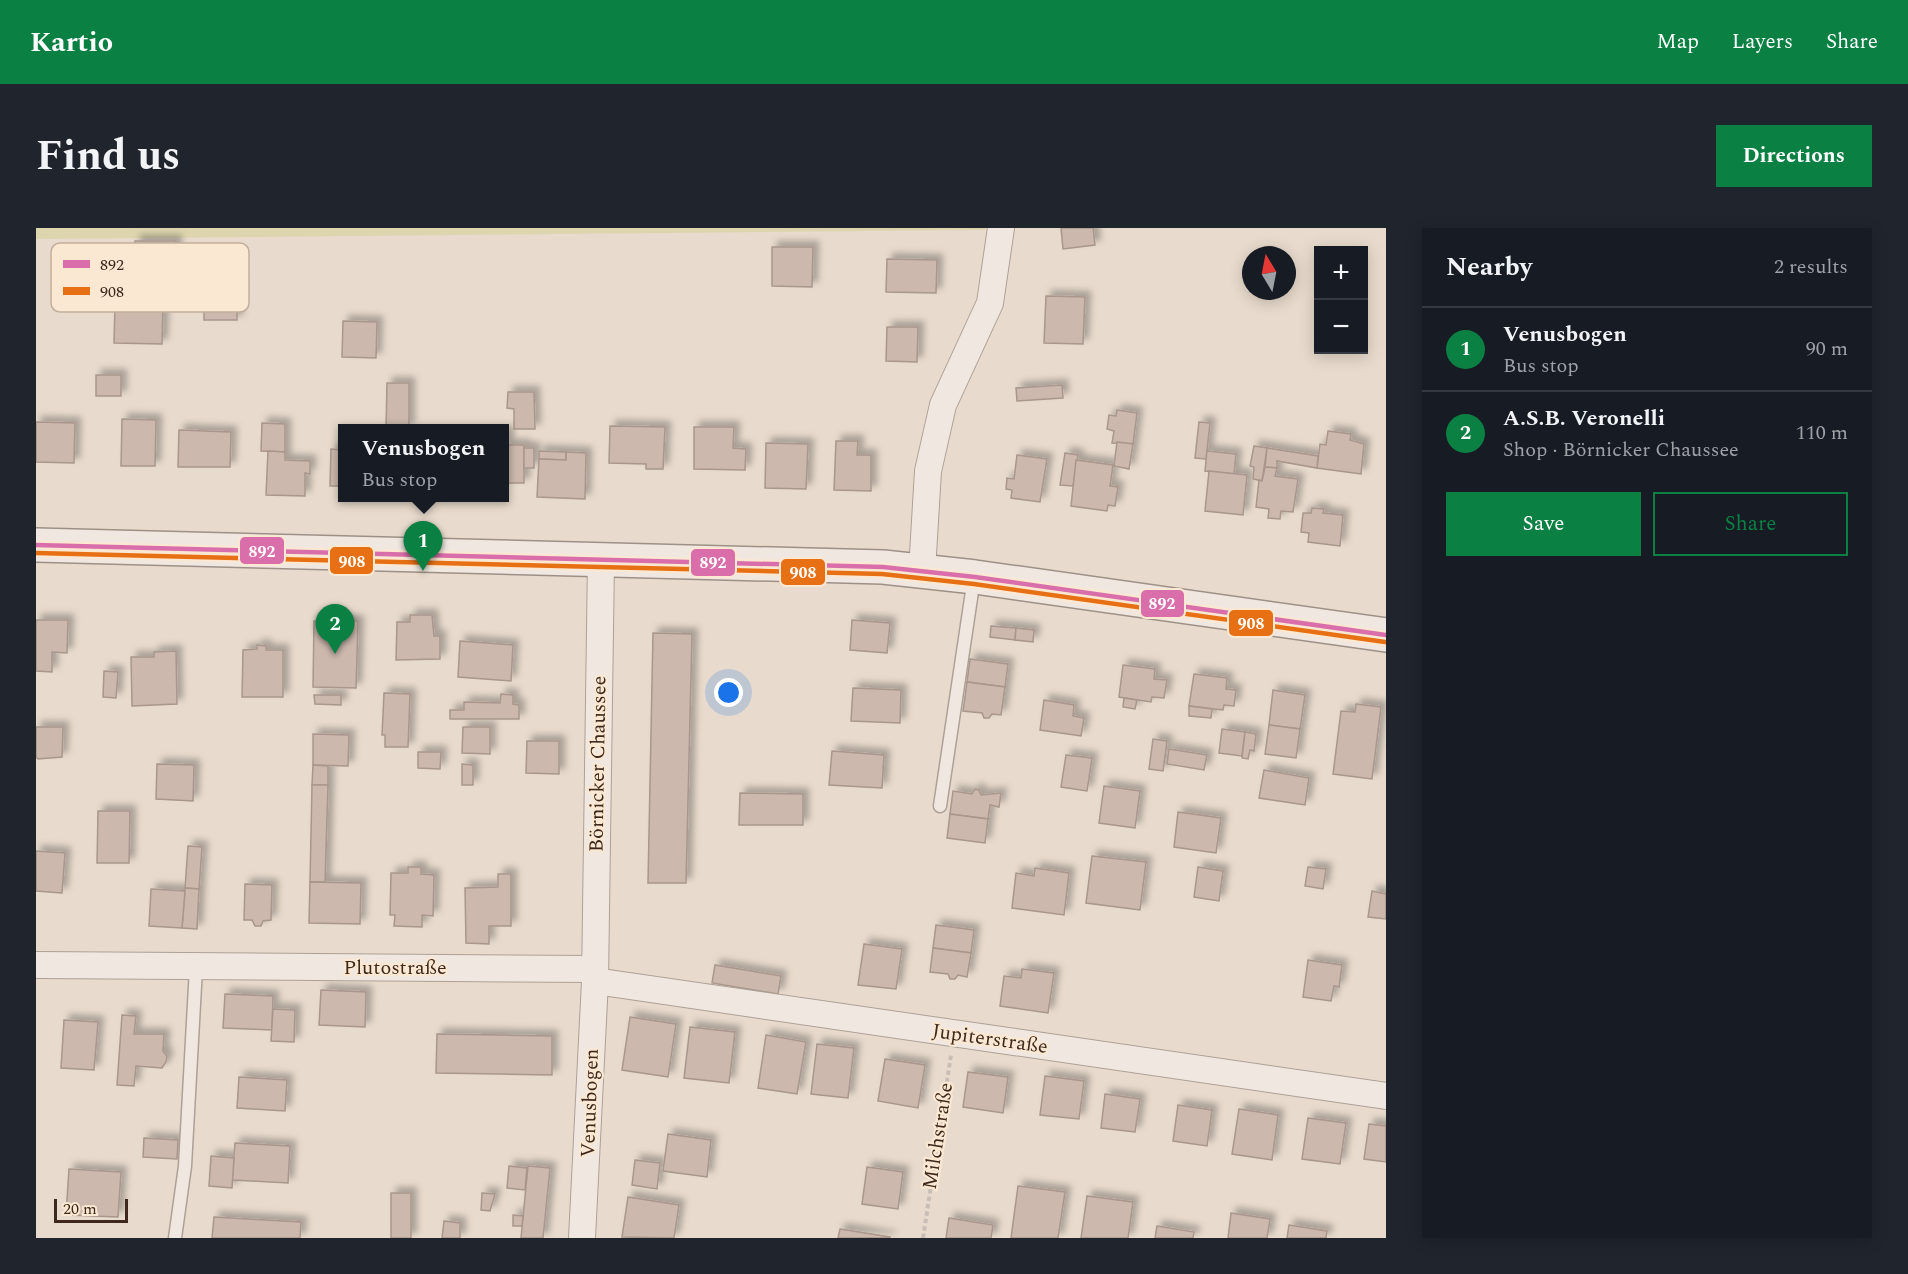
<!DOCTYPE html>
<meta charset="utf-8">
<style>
body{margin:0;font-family:Spectral,serif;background:#20242c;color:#f1f3f6}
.controls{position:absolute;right:18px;top:18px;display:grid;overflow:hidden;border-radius:0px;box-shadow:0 3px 15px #0003}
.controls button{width:54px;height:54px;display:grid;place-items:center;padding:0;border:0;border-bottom:2px solid #363941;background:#171b24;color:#f1f3f6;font:30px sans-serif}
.compass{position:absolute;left:1206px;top:18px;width:54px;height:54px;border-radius:50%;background:#171b24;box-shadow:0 3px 15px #0003;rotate:350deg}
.scale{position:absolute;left:18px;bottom:15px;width:74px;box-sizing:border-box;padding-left:6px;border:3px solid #3e271c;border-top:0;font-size:16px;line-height:21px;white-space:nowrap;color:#3e271c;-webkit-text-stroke:4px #fae8d3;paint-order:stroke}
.you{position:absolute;left:693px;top:465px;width:21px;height:21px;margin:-15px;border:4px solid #fff;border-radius:50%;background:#1a73e8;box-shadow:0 0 0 9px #1a73e833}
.badge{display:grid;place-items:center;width:39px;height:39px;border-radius:50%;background:#0b8043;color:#fff;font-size:20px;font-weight:700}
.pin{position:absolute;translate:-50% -50px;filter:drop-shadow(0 2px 3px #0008)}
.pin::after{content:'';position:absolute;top:32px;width:21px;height:18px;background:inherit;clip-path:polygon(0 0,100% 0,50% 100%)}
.popup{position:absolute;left:302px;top:196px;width:171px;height:78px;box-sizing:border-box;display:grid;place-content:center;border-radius:0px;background:#171b24;filter:drop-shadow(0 2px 4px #0005);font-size:20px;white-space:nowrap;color:#9ea1a6}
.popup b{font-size:22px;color:#f1f3f6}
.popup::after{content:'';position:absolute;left:50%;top:100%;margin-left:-12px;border:12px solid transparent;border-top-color:#171b24}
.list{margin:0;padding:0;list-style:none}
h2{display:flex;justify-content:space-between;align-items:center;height:78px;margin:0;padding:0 24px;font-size:26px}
h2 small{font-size:20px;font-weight:400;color:#9ea1a6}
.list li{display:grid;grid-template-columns:39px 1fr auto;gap:18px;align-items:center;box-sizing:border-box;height:84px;padding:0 24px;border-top:2px solid #363941}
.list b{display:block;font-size:22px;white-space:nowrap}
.list p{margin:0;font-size:20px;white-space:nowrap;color:#9ea1a6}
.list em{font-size:20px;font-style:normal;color:#9ea1a6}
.actions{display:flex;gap:12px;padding:18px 24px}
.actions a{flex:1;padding:14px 0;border:2px solid #0b8043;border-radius:0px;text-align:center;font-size:21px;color:#0b8043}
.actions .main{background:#0b8043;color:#fff}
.map{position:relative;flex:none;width:1350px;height:1010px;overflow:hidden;border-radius:0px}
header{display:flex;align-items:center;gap:36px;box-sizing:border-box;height:84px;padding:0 30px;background:#0b8043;color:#fff}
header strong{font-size:28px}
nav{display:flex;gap:33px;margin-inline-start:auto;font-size:21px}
.intro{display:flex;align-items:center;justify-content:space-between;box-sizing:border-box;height:144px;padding:0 36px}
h1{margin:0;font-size:42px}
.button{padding:15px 27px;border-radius:0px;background:#0b8043;color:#fff;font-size:21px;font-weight:700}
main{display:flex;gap:36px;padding:0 36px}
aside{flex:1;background:#171b24;border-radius:0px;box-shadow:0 3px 15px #0003}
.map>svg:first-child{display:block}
.green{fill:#dcd5ae}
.building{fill:#ccb8ad;stroke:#a9968c;stroke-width:1.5;filter:url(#shadow)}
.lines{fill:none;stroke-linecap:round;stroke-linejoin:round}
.lane-casing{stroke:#ada096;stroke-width:15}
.street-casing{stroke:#ada096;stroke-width:28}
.secondary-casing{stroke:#9d9086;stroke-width:36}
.path{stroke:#c8beb6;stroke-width:4;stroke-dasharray:4.5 3;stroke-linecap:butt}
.lane{stroke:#f0e8e0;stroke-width:12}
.street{stroke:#f0e8e0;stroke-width:26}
.secondary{stroke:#f0e8e0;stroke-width:33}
.bus-1-casing{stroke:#fae8d3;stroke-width:9}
.bus-2-casing{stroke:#fae8d3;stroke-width:9}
.bus-1{stroke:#da6eab;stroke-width:4.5}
.bus-2{stroke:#e77015;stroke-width:4.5}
.labels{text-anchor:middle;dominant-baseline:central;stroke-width:4.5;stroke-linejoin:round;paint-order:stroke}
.street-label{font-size:20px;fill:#3e271c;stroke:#fae8d3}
.key{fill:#fae8d3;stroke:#c2ae9c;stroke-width:1.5}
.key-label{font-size:16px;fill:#3e271c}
.line-badge{stroke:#fae8d3;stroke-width:2}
.badge-label{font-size:16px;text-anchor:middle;font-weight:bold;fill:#fff}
</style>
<header>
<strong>Kartio</strong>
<nav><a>Map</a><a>Layers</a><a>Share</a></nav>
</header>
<div class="intro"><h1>Find us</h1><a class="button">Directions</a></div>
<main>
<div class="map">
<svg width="1350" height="1010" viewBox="0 0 1350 1010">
<defs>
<filter id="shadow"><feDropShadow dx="5.5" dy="-5.5" stdDeviation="3" flood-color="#0004"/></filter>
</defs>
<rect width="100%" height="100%" fill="#e8dbcd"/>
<path class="green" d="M0 0H949V2L0 11Z"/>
<g class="building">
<path d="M1025 0H1057L1059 17 1027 21Z"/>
<rect x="99" y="13" width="41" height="25"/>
<path d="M736 19H777L776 59 736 58Z"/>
<path d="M851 31 901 32 900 65 850 64Z"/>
<rect x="168" y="58" width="33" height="34"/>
<path d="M1010 68 1049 69 1047 116 1008 115Z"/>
<path d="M79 76 127 77 126 116 78 115Z"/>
<path d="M307 93 341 94 340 130 306 129Z"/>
<path d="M851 99H882L881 134 850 133Z"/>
<rect x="60" y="147" width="25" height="21"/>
<path d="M351 155H373V200H350Z"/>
<path d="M1026 157 1027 170 981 173 980 160Z"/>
<path d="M472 164H498L499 201H478V181L471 180Z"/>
<path d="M1081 182 1101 185 1097 216 1076 215 1078 203 1071 201 1073 187 1080 188Z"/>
<path d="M86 191 120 192 119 238H85Z"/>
<path d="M0 194 39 195 38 235 0 234Z"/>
<path d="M1163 194 1174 195 1170 231 1159 230Z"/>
<path d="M226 195 249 196V224L225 223Z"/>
<path d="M574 198 629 199 627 241H610V236L573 235Z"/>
<path d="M658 199H698L697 220 710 221 709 242 658 241Z"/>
<path d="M143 202 195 204 194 239H142Z"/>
<path d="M1292 203 1315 206 1314 212 1328 216 1325 246 1281 240 1284 216 1290 217Z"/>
<path d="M468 204H472L471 217H488V255H468Z"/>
<path d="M800 213H822L821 227H835V263L798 262Z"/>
<path d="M1081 214 1097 216 1093 241 1078 238Z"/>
<path d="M730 215 772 216 770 261 729 260Z"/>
<path d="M1218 218 1231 220 1226 253 1217 251 1218 239 1214 238Z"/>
<rect x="488" y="220" width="10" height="20"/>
<path d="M1231 220 1282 228 1281 240 1241 233V240L1229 239Z"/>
<path d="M295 221 306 222V258H294Z"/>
<path d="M232 223 249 224V232L274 233V246L269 245V268L230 267Z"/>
<path d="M503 223 530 224V232L503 231Z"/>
<path d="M1171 223 1200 226 1198 246 1169 243Z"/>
<path d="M530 224 550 225 549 271 501 269 503 231 530 232Z"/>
<path d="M1029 225 1042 227 1037 258 1024 257Z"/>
<path d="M981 227 1011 231 1004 274 975 270 976 262 970 261 971 250 978 251Z"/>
<path d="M1040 232 1077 237 1074 258 1082 259 1079 278 1072 277 1071 283 1035 278Z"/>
<path d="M1229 239 1241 240 1239 248 1262 251 1257 284 1245 283 1244 291 1232 290 1233 281 1220 279 1223 252 1226 253Z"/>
<path d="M1173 243 1211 247 1207 287 1169 283Z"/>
<path d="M1276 280 1288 281 1287 285 1307 287 1304 318 1272 314 1273 305 1265 304 1267 285H1275Z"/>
<path d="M374 387H396L398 408H404V431L360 432 361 394H374Z"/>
<path d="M0 392H32L31 425 16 424V444L0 443Z"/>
<path d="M816 392 854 395 851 425 814 422Z"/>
<path d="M278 393H322L320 460 277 459Z"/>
<path d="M955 398 980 400 979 412 954 409Z"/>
<path d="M980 400 998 402 997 414 979 412Z"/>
<path d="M617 405 656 406 650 655H612Z"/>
<path d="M424 413 477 417 475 453 422 449Z"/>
<path d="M221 417 230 418V422H247V469H206L207 422 221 421Z"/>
<path d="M140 423 141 476 96 478 95 429H118V424Z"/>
<path d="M934 431 972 436 969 459 931 454Z"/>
<path d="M1087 437 1119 441 1118 451 1131 452 1128 470 1116 469 1115 474 1083 469Z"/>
<path d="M68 443 82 444 80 470 67 469Z"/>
<path d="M1158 446 1191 450 1190 461 1200 462 1198 478 1188 477 1187 482 1153 478Z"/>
<path d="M931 454 969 459 965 487 956 486 953 490H948L946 485 927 483Z"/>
<path d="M817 460 865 462 864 495 815 493Z"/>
<path d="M1237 462 1269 467 1264 501 1233 497Z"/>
<path d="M348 465 374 466 372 519H349V507H346Z"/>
<path d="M465 466 477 467V476L483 477V491H414V482H428V474L464 475Z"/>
<path d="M278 467H305V477L279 476Z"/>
<path d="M1088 470 1101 472 1099 481 1087 479Z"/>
<path d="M1008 472 1038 477 1037 488 1048 490 1045 508 1004 502Z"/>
<path d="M1320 476 1345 479 1336 551 1297 546 1305 483 1319 484Z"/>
<path d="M1153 478 1176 481 1175 490 1153 488Z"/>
<path d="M1233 497 1264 501 1260 530 1229 526Z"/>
<path d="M0 499H27L26 529 2 531 0 529Z"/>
<path d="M427 499H454V526L426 525Z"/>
<path d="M1186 501 1209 504 1206 528 1183 525Z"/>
<path d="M1209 504 1220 506 1218 523 1214 522 1212 531 1206 530Z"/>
<path d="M277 506 313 507 312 538 277 537Z"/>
<path d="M1117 511 1131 513 1127 543 1113 541Z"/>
<path d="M491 513H523V546L490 545Z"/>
<path d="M1133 521 1171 527 1168 542 1131 536Z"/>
<path d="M796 523 848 527 846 560 793 557Z"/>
<path d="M382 524H405L404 541 382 540Z"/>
<path d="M1030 527 1056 530 1051 563 1025 559Z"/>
<path d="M121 536 158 537 157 573 120 571Z"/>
<path d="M426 536 437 537V557H426Z"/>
<path d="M277 537 292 538V557H276Z"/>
<path d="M1228 542 1273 550 1269 577 1223 570Z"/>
<path d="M276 557H292L289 654H274Z"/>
<path d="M1068 558 1104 563 1099 600 1063 595Z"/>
<path d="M939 561 943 562 945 567 965 565 963 579 954 577 952 591 914 586 917 563 936 566Z"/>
<path d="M704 565 767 566V597H703Z"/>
<path d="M62 583H94L93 635H61Z"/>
<path d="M1142 584 1185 590 1180 625 1138 619Z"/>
<path d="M914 586 952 591 949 615 911 610Z"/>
<path d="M152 618 166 619 163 661 149 660Z"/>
<path d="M0 623 29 625 26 665 0 663Z"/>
<path d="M1056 628 1110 634 1104 682 1050 675Z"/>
<path d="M372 639H385V646L398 647 397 688 386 687V699L358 698 359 687H354L355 645H372Z"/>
<path d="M1162 639 1187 643 1183 673 1158 669Z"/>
<path d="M1272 639 1290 641 1287 661 1269 658Z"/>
<path d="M999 640 1033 645 1028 687 976 680 980 645 998 648Z"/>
<path d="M462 646H475V698H453V716L430 715 429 660 462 659Z"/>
<path d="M274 654 325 655 324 696 273 695Z"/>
<path d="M209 656 236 657 235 692 227 693 225 698H219L216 692H208Z"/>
<path d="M149 660 163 661 161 701 146 700Z"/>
<path d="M115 661 149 663 146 700 113 698Z"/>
<path d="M1336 663 1350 666V691L1332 689Z"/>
<path d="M900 697 938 702 935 725 897 720Z"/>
<path d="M828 716 866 721 860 761 822 757Z"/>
<path d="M897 720 935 725 931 749 922 747 919 751H914L912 746 894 744Z"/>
<path d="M1272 732 1306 737 1303 759 1298 758 1295 773 1267 769Z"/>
<path d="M679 737 745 748 742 766 676 755Z"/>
<path d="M986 741 1018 745 1012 785 964 778 968 748 985 750Z"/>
<path d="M285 762 330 764 329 799 283 797Z"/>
<path d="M189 766 237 768 236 802 187 800Z"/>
<path d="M237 781 259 782 258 814 235 813Z"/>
<path d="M86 787 100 788 98 806H128L127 823 131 828 130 834 126 840 100 838 98 858 81 857Z"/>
<path d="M594 789 640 796 632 849 586 842Z"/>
<path d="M28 792 62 794 58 842 25 840Z"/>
<path d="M654 799 699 804 693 855 648 850Z"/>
<path d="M401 806 516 808V847L400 845Z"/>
<path d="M730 807 770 814 761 866 722 860Z"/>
<path d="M781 816 818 820 812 870 775 866Z"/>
<path d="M849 831 889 837 882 880 842 873Z"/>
<path d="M932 844 972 849 967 885 927 879Z"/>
<path d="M1009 848 1048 853 1043 891 1004 887Z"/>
<path d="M203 849 251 852 249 883 201 880Z"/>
<path d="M1069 866 1104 871 1099 904 1065 900Z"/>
<path d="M1142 877 1176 882 1171 918 1137 913Z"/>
<path d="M1203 881 1242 887 1236 932 1196 926Z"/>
<path d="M1272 890 1310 895 1304 936 1266 931Z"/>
<path d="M1333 896 1350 898V934L1328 931Z"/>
<path d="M632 906 675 912 671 949 627 943Z"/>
<path d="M108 910 142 912 141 931 107 929Z"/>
<path d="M199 915 254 918 252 955 196 952Z"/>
<path d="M175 928 198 930 196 960 173 958Z"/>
<path d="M599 932 624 935 621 961 596 957Z"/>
<path d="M473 938 491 940 489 962 471 960Z"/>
<path d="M492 938 514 940 507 1010H485Z"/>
<path d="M831 939 867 944 862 981 826 976Z"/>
<path d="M33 941 85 944 82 989 30 987Z"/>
<path d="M982 958 1029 964 1022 1010H975Z"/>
<rect x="355" y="965" width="20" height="45"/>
<path d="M446 965 459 966 454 983 445 982Z"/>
<path d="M1051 968 1097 974 1092 1010H1045Z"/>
<path d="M592 969 643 977 638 1010 586 1009Z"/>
<path d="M1195 985 1234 991 1231 1010H1192Z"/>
<path d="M477 987 487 988 486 998H477Z"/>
<path d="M178 989 265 994 264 1010H176Z"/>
<path d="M913 990 957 997 955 1010H910Z"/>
<path d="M408 993 424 995V1010H406Z"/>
<path d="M1253 997 1291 1003 1290 1010H1251Z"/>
<path d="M1121 998 1158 1004 1157 1010H1119Z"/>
<path d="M804 1001 854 1009V1010H802Z"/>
</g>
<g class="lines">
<defs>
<g id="lane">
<path d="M904 578 938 350"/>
<path d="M139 1010 149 938 160 740"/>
</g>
<g id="street">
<path d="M886 343 892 243 907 177 954 75 965 0"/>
<path d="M0 737 558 741"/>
<path d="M559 753 1350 868"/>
<path d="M546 1010 559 753 565 332"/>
</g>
<path id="secondary" d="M0 317 847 339 939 349 1350 407"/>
</defs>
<use href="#lane" class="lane-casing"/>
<use href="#street" class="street-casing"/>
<use href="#secondary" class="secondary-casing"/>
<path class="path" d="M887 1010 915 827"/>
<use href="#lane" class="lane"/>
<use href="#street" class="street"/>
<use href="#secondary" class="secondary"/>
<defs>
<path id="bus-1" d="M0 317 847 339 939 349 1350 407"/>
<path id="bus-2" d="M0 325 846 346 938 356 1349 414"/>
</defs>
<use href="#bus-1" class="bus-1-casing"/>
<use href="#bus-2" class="bus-2-casing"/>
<use href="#bus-1" class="bus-1"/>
<use href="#bus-2" class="bus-2"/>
</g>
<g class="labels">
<g class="street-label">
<text transform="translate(562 536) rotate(-89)">Börnicker Chaussee</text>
<text x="359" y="740">Plutostraße</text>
<text transform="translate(954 811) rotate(8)">Jupiterstraße</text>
<text transform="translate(554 875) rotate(-88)">Venusbogen</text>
<text transform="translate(902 908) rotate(-81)">Milchstraße</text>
</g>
</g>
<rect x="15" y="15" width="198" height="69" rx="9" class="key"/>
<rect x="27" y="32" width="27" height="8" fill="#da6eab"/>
<rect x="27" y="59" width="27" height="8" fill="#e77015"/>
<g class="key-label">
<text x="64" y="42">892</text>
<text x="64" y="69">908</text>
</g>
<g class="line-badge">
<rect x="203" y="308" width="46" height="29" rx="6" fill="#da6eab"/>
<rect x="293" y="318" width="45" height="29" rx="6" fill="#e77015"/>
<rect x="654" y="320" width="46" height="29" rx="6" fill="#da6eab"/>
<rect x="744" y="330" width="46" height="28" rx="6" fill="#e77015"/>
<rect x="1104" y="361" width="45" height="29" rx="6" fill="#da6eab"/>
<rect x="1192" y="381" width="46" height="28" rx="6" fill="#e77015"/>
</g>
<g class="badge-label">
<text x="226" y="329">892</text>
<text x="316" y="339">908</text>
<text x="677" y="340">892</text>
<text x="767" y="350">908</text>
<text x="1126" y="381">892</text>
<text x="1215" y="401">908</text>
</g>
</svg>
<div class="controls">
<button>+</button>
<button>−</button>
</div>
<svg class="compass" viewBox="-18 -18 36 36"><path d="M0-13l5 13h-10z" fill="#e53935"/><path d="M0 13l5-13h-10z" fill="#9ea1a6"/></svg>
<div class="scale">20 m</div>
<div class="you"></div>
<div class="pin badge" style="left:387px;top:343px">1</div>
<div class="popup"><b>Venusbogen</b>Bus stop</div>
<div class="pin badge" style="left:299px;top:426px">2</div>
</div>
<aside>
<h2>Nearby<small>2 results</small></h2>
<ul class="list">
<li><span class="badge">1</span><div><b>Venusbogen</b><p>Bus stop</p></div><em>90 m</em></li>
<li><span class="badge">2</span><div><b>A.S.B. Veronelli</b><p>Shop · Börnicker Chaussee</p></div><em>110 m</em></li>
</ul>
<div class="actions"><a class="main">Save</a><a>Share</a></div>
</aside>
</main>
